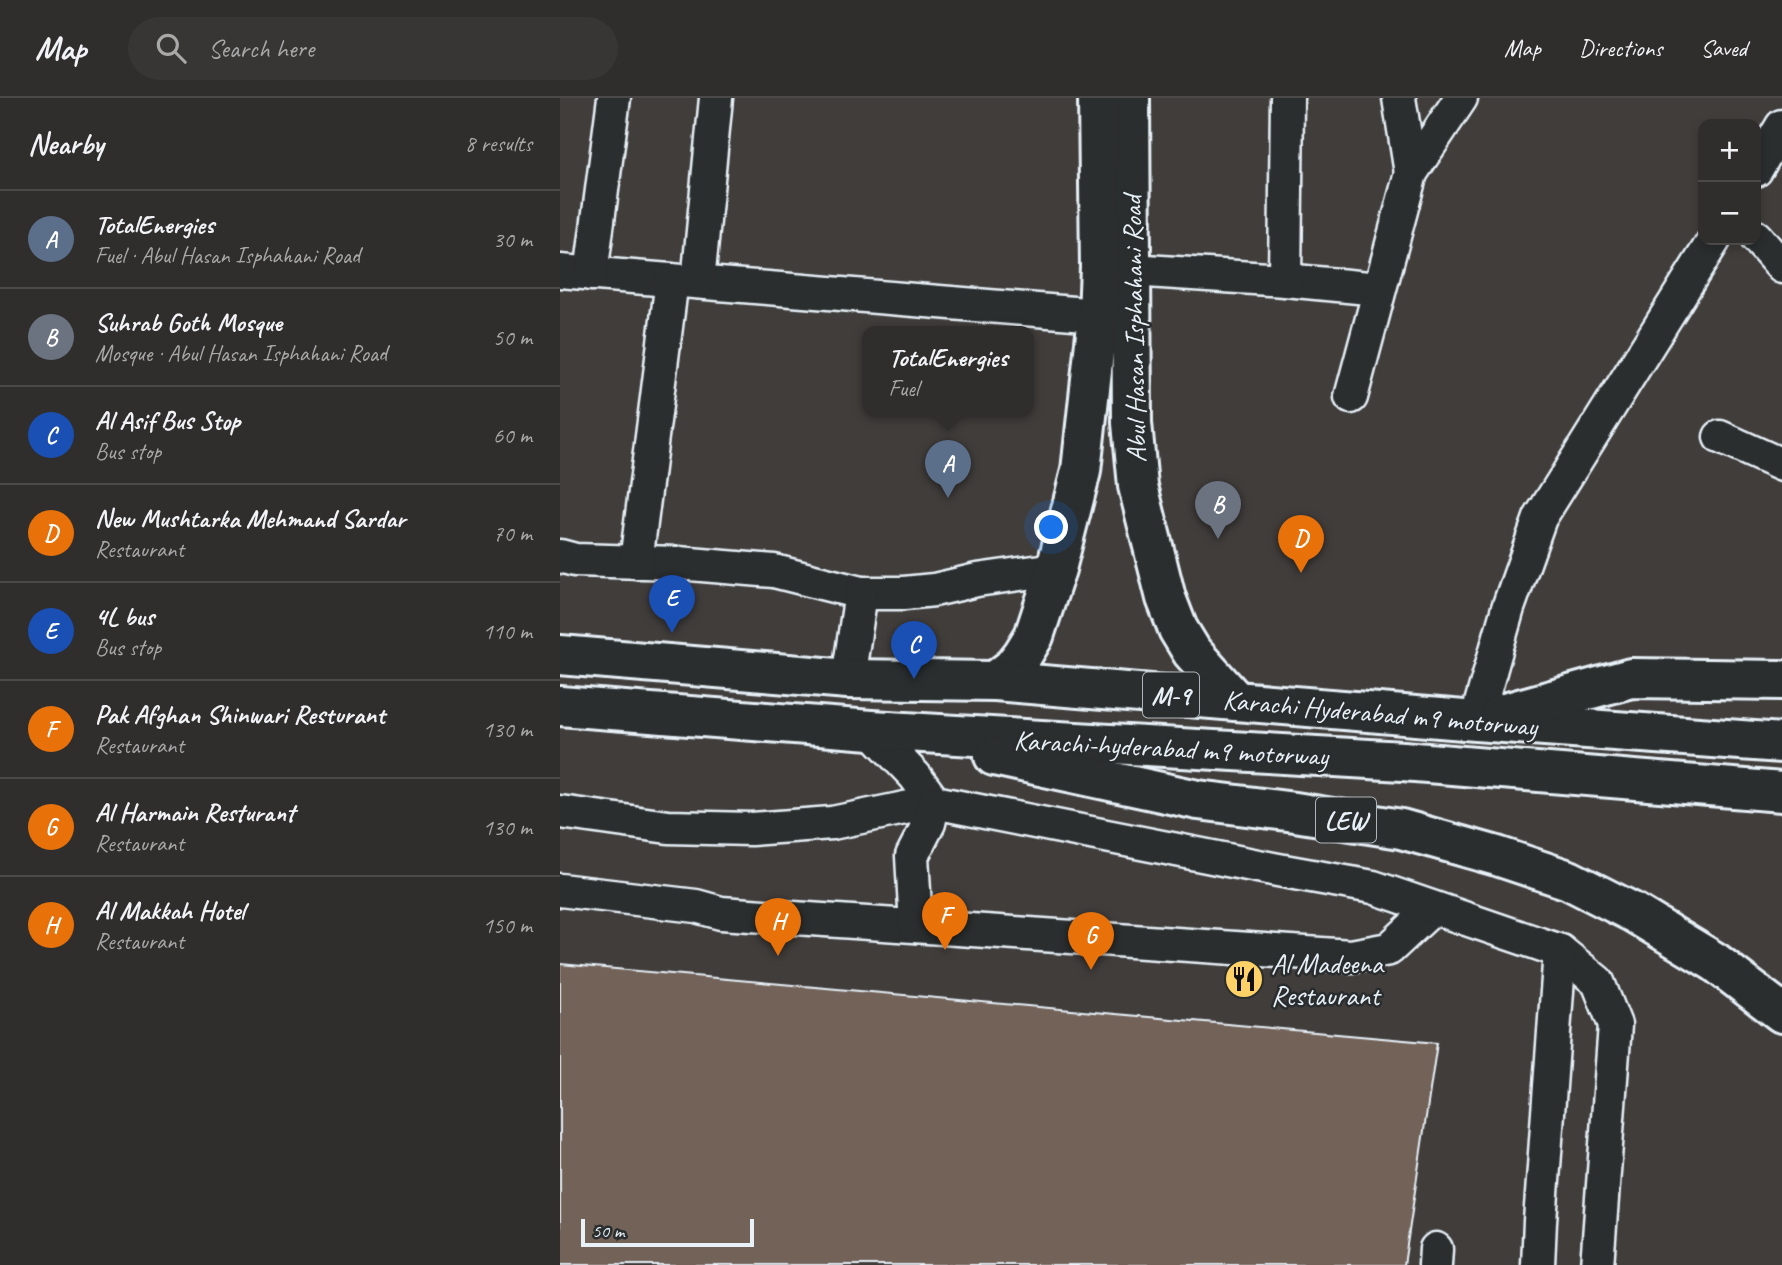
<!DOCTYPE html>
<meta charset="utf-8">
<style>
body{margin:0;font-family:Caveat,sans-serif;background:#383634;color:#f1f3f6}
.controls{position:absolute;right:21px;top:21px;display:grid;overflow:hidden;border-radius:14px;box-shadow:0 4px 10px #0003}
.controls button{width:63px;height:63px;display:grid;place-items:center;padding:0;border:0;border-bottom:2px solid #4b4a48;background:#302e2c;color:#f1f3f6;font:35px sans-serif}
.scale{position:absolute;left:21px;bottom:18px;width:173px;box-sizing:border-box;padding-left:7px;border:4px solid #e8f1f8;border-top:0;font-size:19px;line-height:24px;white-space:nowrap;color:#e8f1f8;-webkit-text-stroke:5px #2a2d2e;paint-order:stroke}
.you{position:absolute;left:492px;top:430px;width:24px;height:24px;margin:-18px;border:5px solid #fff;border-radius:50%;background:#1a73e8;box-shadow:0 0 0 10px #1a73e833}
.badge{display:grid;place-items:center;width:46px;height:46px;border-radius:50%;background:#ea580c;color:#fff;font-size:23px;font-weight:700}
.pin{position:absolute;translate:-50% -58px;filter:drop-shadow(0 2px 4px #0008)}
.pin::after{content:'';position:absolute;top:37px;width:24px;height:21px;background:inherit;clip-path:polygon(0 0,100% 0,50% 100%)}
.popup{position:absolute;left:302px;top:228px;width:172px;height:91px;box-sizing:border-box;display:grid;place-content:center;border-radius:14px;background:#302e2c;filter:drop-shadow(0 2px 5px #0005);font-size:23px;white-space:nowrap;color:#a8a8a9}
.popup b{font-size:26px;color:#f1f3f6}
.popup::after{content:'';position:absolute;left:50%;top:100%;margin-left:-14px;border:14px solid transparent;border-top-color:#302e2c}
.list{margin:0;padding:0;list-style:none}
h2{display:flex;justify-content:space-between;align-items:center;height:91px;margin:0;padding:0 28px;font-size:30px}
h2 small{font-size:23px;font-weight:400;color:#a8a8a9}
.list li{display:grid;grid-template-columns:46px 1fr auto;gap:21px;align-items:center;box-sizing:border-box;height:98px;padding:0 28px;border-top:2px solid #4b4a48}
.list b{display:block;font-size:26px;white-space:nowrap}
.list p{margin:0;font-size:23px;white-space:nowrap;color:#a8a8a9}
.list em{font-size:23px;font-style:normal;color:#a8a8a9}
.icon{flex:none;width:38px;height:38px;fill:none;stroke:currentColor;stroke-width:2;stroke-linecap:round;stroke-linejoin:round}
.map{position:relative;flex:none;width:1222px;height:1167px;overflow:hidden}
header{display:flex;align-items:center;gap:42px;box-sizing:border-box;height:98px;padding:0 35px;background:#302e2c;border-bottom:2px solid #4b4a48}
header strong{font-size:33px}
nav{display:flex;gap:38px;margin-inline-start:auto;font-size:24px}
.search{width:490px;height:63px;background:#383634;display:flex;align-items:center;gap:18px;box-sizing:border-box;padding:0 24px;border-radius:38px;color:#a8a8a9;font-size:26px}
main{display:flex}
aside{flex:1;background:#302e2c}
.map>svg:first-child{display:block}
.building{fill:#726259;stroke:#e8f1f8;stroke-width:2}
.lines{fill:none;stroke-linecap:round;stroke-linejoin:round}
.minor-casing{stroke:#e8f1f8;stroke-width:37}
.major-casing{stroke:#e8f1f8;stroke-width:44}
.highway-casing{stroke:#e8f1f8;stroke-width:44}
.minor{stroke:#2a2d2e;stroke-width:32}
.major{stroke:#2a2d2e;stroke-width:38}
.highway{stroke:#2a2d2e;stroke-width:38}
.labels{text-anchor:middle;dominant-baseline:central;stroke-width:5;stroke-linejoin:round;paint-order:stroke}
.shield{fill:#2a2d2e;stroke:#afb6bb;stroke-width:2}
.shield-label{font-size:26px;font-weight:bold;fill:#e8f1f8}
.street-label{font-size:28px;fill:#e8f1f8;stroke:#2a2d2e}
.poi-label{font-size:28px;fill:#e8f1f8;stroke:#2a2d2e;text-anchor:start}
</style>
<header>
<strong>Map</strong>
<div class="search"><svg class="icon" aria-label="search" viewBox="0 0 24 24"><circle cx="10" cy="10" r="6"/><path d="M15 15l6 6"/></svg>Search here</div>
<nav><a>Map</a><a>Directions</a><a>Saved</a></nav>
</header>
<main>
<aside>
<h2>Nearby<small>8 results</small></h2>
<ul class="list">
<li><span class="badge" style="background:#5c6f8a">A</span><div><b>TotalEnergies</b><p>Fuel · Abul Hasan Isphahani Road</p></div><em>30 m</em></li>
<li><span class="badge" style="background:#6b7280">B</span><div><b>Suhrab Goth Mosque</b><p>Mosque · Abul Hasan Isphahani Road</p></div><em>50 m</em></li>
<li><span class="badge" style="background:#1a4fb4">C</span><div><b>Al Asif Bus Stop</b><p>Bus stop</p></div><em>60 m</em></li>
<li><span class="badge" style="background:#e8710a">D</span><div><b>New Mushtarka Mehmand Sardar</b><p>Restaurant</p></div><em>70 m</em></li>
<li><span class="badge" style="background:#1a4fb4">E</span><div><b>4L bus</b><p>Bus stop</p></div><em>110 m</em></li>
<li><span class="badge" style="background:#e8710a">F</span><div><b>Pak Afghan Shinwari Resturant</b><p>Restaurant</p></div><em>130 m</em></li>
<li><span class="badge" style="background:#e8710a">G</span><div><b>Al Harmain Resturant</b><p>Restaurant</p></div><em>130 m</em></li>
<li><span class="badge" style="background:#e8710a">H</span><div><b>Al Makkah Hotel</b><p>Restaurant</p></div><em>150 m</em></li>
</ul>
</aside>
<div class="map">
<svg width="1222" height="1167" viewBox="0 0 1222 1167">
<rect width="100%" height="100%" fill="#403d3b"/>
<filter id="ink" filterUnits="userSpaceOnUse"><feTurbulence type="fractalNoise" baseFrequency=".0143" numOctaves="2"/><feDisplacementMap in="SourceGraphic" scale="14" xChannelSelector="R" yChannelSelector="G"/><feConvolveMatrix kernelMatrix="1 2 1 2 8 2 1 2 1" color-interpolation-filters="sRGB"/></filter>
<g filter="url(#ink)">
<path class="building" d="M0 866 877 945 844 1167H0Z"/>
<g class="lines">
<defs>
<g id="minor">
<path d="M839 0 851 75"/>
<path d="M1196 72 1222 28"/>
<path d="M1196 139 1222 169"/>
<path d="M571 172 725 182 819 191"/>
<path d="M0 173 538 217"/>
<path d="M31 176 54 0"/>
<path d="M725 182 727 0"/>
<path d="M138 184 156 0"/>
<path d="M791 299 851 75 901 0"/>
<path d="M1160 339 1222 367"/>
<path d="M0 458 15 462 118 465 214 473 301 495H344L374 492 417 482 496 471"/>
<path d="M76 464 112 182"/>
<path d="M288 581 301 495"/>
<path d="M916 623 948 510 980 420 1154 142"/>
<path d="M0 714 108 729 191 731 272 725 374 704 355 678 311 632"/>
<path d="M0 792 136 808 161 815 791 858 829 851 873 810"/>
<path d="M356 828 352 758 369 725 374 704 718 772 813 789 1000 853 1038 884 1055 927 1037 1167"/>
<path d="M875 1167 876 1151"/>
<path d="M978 1167 980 1123 1000 853"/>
</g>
<g id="major">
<path d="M570 0 572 325 578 388 606 500 618 531 632 554 676 603"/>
<path d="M435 583 452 570 463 556 474 538 496 471 521 373 538 217 540 169 538 0"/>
</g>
<g id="highway">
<path d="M0 557 288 581 435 583 916 623 1222 645"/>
<path d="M0 608 311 632 843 663 1222 694"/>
<path d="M941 616 1071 580 1222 582"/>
<path d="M434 658 638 702 735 714 841 731 937 758 1009 782 1074 815 1155 864 1222 915"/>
</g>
</defs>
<use href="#minor" class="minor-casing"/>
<use href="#major" class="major-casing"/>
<use href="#highway" class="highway-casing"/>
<use href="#minor" class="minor"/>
<use href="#major" class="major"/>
<use href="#highway" class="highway"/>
</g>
</g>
<defs>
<symbol id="restaurant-disc" viewBox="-11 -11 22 22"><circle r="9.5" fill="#ffd166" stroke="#2a2d2e"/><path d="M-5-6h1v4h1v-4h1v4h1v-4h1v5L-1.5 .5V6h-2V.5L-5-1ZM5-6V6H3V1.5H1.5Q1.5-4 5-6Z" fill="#111"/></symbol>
</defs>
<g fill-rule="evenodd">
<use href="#restaurant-disc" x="662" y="859" width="44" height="44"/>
</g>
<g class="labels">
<g class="shield">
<rect x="583" y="574.5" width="56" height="45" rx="5"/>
<rect x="756" y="699.5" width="60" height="45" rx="5"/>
</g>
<g class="shield-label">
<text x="611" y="597">M-9</text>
<text x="786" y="722">LEW</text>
</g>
<g class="street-label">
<text transform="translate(574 231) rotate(-91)">Abul Hasan Isphahani Road</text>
<text transform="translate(820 615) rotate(5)">Karachi Hyderabad m9 motorway</text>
<text transform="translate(611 650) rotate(3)">Karachi-hyderabad m9 motorway</text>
</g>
<g class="poi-label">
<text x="711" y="865">Al Madeena<tspan x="711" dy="32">Restaurant</tspan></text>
</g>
</g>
</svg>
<div class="controls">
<button>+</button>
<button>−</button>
</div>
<div class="scale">50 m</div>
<div class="you"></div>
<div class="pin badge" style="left:388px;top:400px;background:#5c6f8a">A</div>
<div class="popup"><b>TotalEnergies</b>Fuel</div>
<div class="pin badge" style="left:658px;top:441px;background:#6b7280">B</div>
<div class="pin badge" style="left:354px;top:581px;background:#1a4fb4">C</div>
<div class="pin badge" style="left:741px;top:475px;background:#e8710a">D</div>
<div class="pin badge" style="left:112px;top:535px;background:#1a4fb4">E</div>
<div class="pin badge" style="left:385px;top:852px;background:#e8710a">F</div>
<div class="pin badge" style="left:531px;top:872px;background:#e8710a">G</div>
<div class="pin badge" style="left:218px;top:858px;background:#e8710a">H</div>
</div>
</main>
